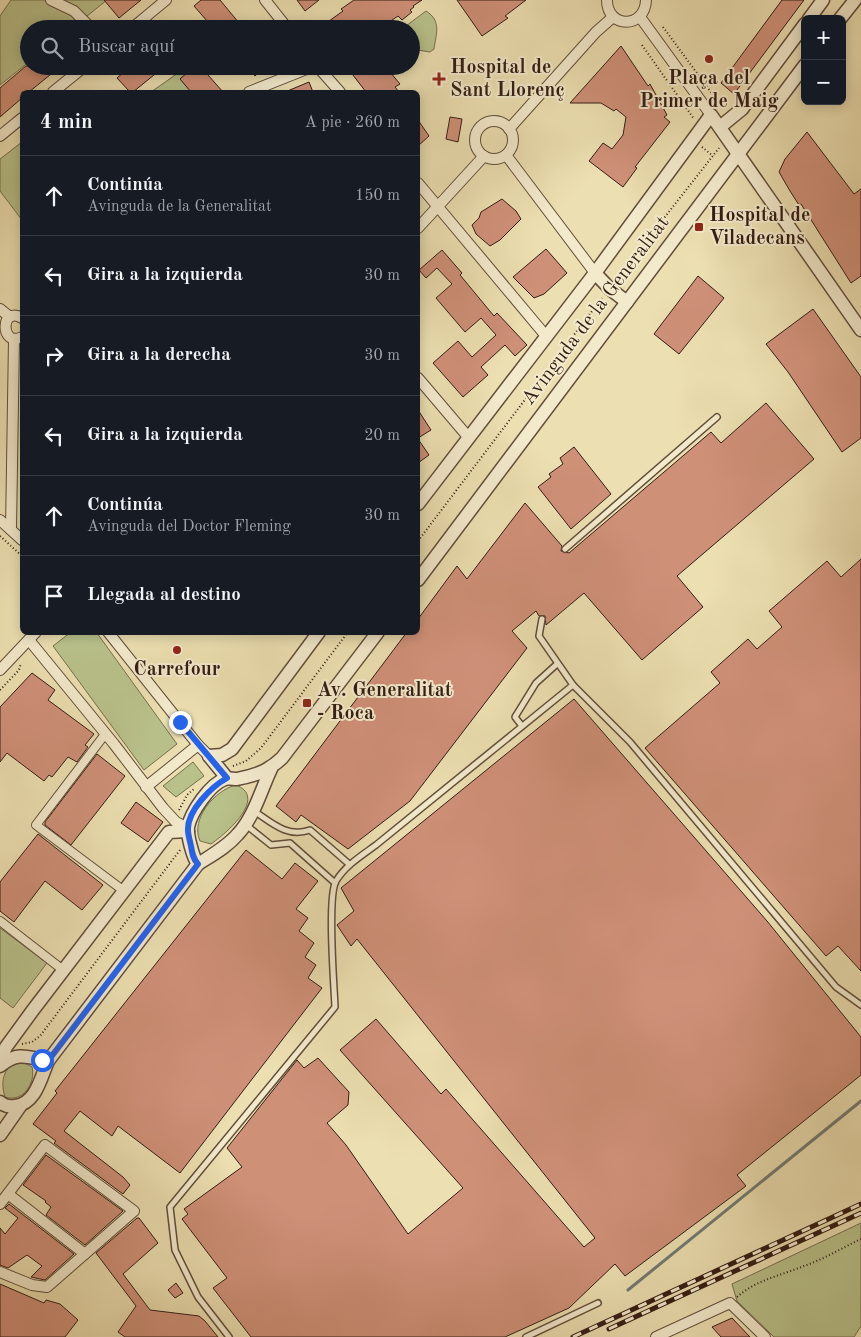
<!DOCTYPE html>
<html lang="es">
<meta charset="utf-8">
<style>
body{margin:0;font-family:"Old Standard TT",serif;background:#20242c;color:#f1f3f6}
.controls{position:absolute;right:15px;top:15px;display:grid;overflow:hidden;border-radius:8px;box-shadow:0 2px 12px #0003}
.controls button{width:45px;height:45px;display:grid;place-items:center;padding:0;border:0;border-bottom:1px solid #363941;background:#171b24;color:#f1f3f6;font:25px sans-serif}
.stop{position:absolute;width:15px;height:15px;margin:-11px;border:4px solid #2563eb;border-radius:50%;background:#fff}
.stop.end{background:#2563eb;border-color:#fff;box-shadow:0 1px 5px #0008}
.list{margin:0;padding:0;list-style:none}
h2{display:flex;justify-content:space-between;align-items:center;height:65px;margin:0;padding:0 20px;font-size:21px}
h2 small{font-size:16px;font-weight:400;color:#9ea1a6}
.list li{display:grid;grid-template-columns:32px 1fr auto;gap:15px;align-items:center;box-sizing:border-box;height:80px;padding:0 20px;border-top:1px solid #363941}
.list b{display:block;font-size:19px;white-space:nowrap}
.list p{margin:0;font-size:16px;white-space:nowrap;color:#9ea1a6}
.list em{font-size:16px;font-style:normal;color:#9ea1a6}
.icon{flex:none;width:28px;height:28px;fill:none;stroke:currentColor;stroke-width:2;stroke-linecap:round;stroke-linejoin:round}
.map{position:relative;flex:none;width:861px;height:1337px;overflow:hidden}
.search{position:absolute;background:#171b24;box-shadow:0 2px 12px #0003;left:20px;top:20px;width:400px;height:55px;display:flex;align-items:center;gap:12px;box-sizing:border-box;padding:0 18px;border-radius:28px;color:#9ea1a6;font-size:19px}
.panel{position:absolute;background:#171b24;box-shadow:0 2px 12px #0003;left:20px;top:90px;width:400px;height:545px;border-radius:8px}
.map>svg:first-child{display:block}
.green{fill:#b9c18a;stroke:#766e4f}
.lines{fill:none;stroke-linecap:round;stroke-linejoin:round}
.stream{stroke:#717b73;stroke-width:3}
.building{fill:#cf9078;stroke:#331c14}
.service-casing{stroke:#614d3b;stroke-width:8}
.pedestrian-casing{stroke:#614d3b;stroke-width:10}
.minor-casing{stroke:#614d3b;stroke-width:12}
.tertiary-casing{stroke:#614d3b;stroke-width:15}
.path{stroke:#331c14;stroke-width:2;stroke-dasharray:1 2.5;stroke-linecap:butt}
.service{stroke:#f3eacc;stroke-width:5}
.pedestrian{stroke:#f3eacc;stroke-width:8}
.minor{stroke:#f3eacc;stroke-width:10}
.tertiary{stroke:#f3eacc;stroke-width:12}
.rail-casing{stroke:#331c14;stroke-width:5}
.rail{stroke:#f3eacc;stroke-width:3;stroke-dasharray:9;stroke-linecap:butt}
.route{stroke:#2563eb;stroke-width:6}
.poi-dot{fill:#8f2418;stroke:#f3eacc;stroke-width:2}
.labels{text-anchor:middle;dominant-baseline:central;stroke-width:4;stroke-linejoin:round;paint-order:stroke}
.poi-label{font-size:20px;font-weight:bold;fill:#331c14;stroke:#f3eacc;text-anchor:start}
.street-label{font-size:20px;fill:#331c14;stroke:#f3eacc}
</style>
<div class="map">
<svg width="861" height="1337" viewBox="0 0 861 1337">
<rect width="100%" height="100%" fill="#ecdfb1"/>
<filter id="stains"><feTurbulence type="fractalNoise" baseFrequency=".004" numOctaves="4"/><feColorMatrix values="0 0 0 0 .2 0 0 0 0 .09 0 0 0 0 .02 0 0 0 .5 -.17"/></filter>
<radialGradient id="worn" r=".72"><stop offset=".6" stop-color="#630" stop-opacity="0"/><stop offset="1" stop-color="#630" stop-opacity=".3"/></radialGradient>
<g class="green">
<path d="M11 0H107L71 29H29V62L0 85V16Z"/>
<path d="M426 11C442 21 436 34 434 49L430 52 411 49V29H402Z"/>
<path d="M188 66H192L217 92H151Z"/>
<path d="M22 142V220L0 191V159Z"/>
<path d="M71 632 97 633 177 744 144 770 53 646Z"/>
<path d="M193 762 204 776 176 797 163 786Z"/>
<path d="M236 785C269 798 224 835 211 844L200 841C190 819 215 790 236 785Z"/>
<path d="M0 928 47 963 13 1008 0 998Z"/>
<path d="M23 1062 32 1067C36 1083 23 1103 5 1097 0 1081 3 1064 23 1062Z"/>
<path d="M861 1223V1326L854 1337H774L737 1301 732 1284Z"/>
</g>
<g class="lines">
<path class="stream" d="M628 1290 861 1101"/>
</g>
<g class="building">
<path d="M104 0H141L119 18Z"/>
<path d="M201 0H220L244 29H214L194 6Z"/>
<path d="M297 0H319L305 11Z"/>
<path d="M354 0H422L413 6 414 7 410 10 412 12 402 20 398 16 379 29H318L343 11 341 9Z"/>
<path d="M457 0H526L505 16 508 18 482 36Z"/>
<path d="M782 0H804L734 94 721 83Z"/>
<path d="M621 46 648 86 650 84 667 115 664 117 670 122 635 167 637 168 623 187 589 161 603 143 612 149 623 135 626 117 616 109 614 111 601 103H570Z"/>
<path d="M26 66H61L29 92H22V98L0 117V88Z"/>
<path d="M131 66H165L133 92H130L117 78Z"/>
<path d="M195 66H200L223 92H191L180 79Z"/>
<path d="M246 66H266L255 76Z"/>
<path d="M346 66H385L400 84 395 87 399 92H366Z"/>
<path d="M309 82 313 92H285Z"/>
<path d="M450 117 462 119 458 142 446 139Z"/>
<path d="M418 120 429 136 418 146Z"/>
<path d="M807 132 854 194 861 189V276L851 283 801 204 799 205 790 191 779 172 785 159Z"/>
<path d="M502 199 516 211 521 219 500 240 490 246 476 234 472 225 479 218 481 212Z"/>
<path d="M546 249 567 273 544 294 534 298 513 277Z"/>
<path d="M442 250 462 273 460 275 494 316 497 313 527 345 515 356 505 345 481 367 488 375 463 397 433 363 458 341 472 357 496 335 481 318 465 332 436 298 452 284 437 268 426 278 419 270Z"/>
<path d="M698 276 724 298 679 354 654 334Z"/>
<path d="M813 309 861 377V438L842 452 788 372 766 344Z"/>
<path d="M766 403 814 459 677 576 703 607 642 660 584 593 546 625 545 616H539L536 611 512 631 527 648 410 801 348 849 301 815 296 822 276 806 407 632H418V619L457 566 467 579 525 503 562 546 561 551 569 553 711 432 721 443Z"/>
<path d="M418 410 431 430 418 438Z"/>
<path d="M418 439 429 455 418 463Z"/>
<path d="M574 447 611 494 571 529 538 487 551 477 549 474 563 464 560 458Z"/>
<path d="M861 559V971L838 946 826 956 645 748 720 683 711 672 748 639 757 649 782 627 769 611 827 561 841 577Z"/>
<path d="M32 673 55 690 48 700 94 734 85 745 88 747 77 762 68 757 52 777 49 775 44 781 7 753 0 762V707Z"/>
<path d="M574 699 767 921 861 1037V1075L737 1175 746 1186 625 1276 615 1264 569 1308 505 1337H251L213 1288 227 1278 182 1219 188 1214 184 1209 242 1167 227 1148 297 1060 304 1068 318 1058 349 1092 348 1105 327 1123 346 1145 408 1234 463 1188 340 1050 376 1019 441 1094 446 1089 584 1247 595 1238 357 939 351 946 337 925 354 911 341 888Z"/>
<path d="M97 754 125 776 71 845 45 825V822Z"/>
<path d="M136 802 163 822 148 842 121 823Z"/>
<path d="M38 834 103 885 82 910 45 881 14 922 0 911V882Z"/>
<path d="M246 850 282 879 295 863 318 881 296 909 308 918 299 931 314 943 305 957 316 965 308 978 322 988 180 1173 118 1126 112 1136 80 1111 64 1131 123 1177 130 1185 123 1194 54 1143 56 1141 33 1124 57 1093 55 1091Z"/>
<path d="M46 1155 123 1211 85 1245 46 1215 51 1207 45 1202 46 1201 23 1185Z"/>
<path d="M9 1204 74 1254 45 1280 31 1277 42 1266 27 1255 8 1268 0 1265V1228L5 1234 18 1218 5 1208Z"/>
<path d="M137 1218H139L158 1243 123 1274 150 1310 199 1316 205 1321 218 1337H125L118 1332 136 1306 96 1253Z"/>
<path d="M176 1283 183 1293 175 1298 168 1290Z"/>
<path d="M0 1284 44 1303 46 1300 60 1304 78 1320 65 1337H0Z"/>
<path d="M732 1318 750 1337H721L712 1327Z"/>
</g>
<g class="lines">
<defs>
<g id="service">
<path d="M565 549 717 417"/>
<path d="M542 619 539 636 573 685 630 742 836 987 861 1005"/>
<path d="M522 726 515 717 536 683 557 664"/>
<path d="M254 811C272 823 287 838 310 830L349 864"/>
<path d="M246 825 271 845 290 843 335 883"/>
<path d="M229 1337 198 1297 175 1250 170 1207 335 1007C334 984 327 897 336 881 346 865 361 856 376 845L573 685"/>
<path d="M526 1337 598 1303"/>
</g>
<g id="pedestrian">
<path d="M106 733 36 825 124 891"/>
<path d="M0 921 63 970"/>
</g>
<g id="minor">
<path d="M51 0 74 11 92 29"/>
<path d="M265 0 288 29"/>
<path d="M607 0C607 29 645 29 646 0"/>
<path d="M640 17 711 115"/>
<path d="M131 29 166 0"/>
<path d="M317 66 340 92"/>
<path d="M53 92 85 66"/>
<path d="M249 92 314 66"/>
<circle cx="494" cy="140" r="19"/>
<path d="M509 129 596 32 613 17"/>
<path d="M0 136 22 118"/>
<path d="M506 155 595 273"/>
<path d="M418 183 546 336"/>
<path d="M418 228 484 156"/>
<path d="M0 309 10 317"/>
<path d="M22 318C0 305 0 348 22 337"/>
<path d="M418 378 469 438"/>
<path d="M0 520 22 540"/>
<path d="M11 529 14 339"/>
<path d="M108 632 198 745 209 756"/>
<path d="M29 640 114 744 163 808 176 822 188 828"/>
<path d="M0 670 36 632"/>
<path d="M146 787 198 745"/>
<path d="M8 1194 85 1254"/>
<path d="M0 1204 45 1145 134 1211 47 1287 32 1285 0 1272"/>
<path d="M656 1337 730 1303 765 1337"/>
</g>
<g id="tertiary">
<path d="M809 19 823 0"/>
<path d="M840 19 855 0"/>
<path d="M720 127 742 109 805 24"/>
<path d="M595 273 610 289 627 302"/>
<path d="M418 504 595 273 711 115 861 330"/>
<path d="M418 580 805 65"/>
<path d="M209 756 222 755 232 749 319 632"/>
<path d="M209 756 227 778"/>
<path d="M198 864C193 858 187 835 188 827 191 812 210 784 225 779 229 778 233 779 237 779 256 775 267 772 282 758L378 632"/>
<path d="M0 1061 6 1047 33 1010 169 832 188 831"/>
<path d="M0 1066C18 1051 27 1057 48 1061"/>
<path d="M0 1102C4 1106 9 1107 15 1106 36 1104 41 1077 48 1061L198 864C212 855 227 847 238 834 254 817 261 790 271 769"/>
<path d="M0 1135 21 1105"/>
</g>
</defs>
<use href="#service" class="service-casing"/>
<use href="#pedestrian" class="pedestrian-casing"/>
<use href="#minor" class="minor-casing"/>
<use href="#tertiary" class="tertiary-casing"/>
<g class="path">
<path d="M663 27 716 99 720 104 728 105"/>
<path d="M117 29 121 25"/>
<path d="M642 45 694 119"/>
<path d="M702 147 713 156"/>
<path d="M617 278 719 148"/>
<path d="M0 536 22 556"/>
<path d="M418 541 602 298"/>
<path d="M0 690 19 670 21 663"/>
<path d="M233 766 246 761 261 748 348 632"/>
<path d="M179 810 187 795 195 788"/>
<path d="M22 1044 32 1042 40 1036 180 850"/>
<path d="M737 1297C756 1280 782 1275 804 1266 824 1259 842 1248 861 1239"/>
</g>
<use href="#service" class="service"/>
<use href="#pedestrian" class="pedestrian"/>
<use href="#minor" class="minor"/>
<use href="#tertiary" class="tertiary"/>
<defs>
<g id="rail">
<path d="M609 1329 861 1213"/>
<path d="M573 1337 861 1204"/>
</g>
</defs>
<use href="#rail" class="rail-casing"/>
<use href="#rail" class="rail"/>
</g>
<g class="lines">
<path class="route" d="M42 1060 48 1061 198 864C193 859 192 853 191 846 190 841 188 835 188 830 187 811 211 787 227 778L180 722"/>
</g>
<g class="poi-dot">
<circle cx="709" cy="59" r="5"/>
<path d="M436.5 71.5h5v5h5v5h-5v5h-5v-5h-5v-5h5z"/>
<rect x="694" y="222" width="10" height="10" rx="2.5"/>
<circle cx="177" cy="650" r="5"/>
<rect x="302" y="698" width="10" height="10" rx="2.5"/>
</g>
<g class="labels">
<g class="poi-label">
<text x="450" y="68">Hospital de<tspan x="450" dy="23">Sant Llorenç</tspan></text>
<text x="709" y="79" text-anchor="middle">Plaça del<tspan x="709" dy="23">Primer de Maig</tspan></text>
<text x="709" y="216">Hospital de<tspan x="709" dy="23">Viladecans</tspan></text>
<text x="177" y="670" text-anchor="middle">Carrefour</text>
<text x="317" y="691">Av. Generalitat<tspan x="317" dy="23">- Roca</tspan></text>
</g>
<g class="street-label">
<text transform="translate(596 311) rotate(-53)">Avinguda de la Generalitat</text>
</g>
</g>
<rect width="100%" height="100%" filter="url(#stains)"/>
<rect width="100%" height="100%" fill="url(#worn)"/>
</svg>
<div class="controls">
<button>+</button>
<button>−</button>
</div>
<div class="stop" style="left:42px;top:1060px"></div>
<div class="stop end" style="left:180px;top:722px"></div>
<div class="search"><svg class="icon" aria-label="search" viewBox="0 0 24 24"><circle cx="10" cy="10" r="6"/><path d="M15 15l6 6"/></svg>Buscar aquí</div>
<section class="panel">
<h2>4 min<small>A pie · 260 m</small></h2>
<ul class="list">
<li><svg class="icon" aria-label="ahead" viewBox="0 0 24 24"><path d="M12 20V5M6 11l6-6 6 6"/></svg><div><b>Continúa</b><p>Avinguda de la Generalitat</p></div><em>150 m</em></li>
<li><svg class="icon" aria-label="left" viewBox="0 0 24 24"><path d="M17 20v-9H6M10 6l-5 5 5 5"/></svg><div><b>Gira a la izquierda</b></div><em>30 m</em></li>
<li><svg class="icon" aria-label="right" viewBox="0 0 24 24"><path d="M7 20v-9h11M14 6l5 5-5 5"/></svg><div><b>Gira a la derecha</b></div><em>30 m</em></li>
<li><svg class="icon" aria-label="left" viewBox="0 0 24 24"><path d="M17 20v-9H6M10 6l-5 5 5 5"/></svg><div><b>Gira a la izquierda</b></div><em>20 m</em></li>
<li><svg class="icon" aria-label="ahead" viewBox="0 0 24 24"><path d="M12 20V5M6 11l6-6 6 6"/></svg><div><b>Continúa</b><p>Avinguda del Doctor Fleming</p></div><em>30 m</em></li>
<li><svg class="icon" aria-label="arrive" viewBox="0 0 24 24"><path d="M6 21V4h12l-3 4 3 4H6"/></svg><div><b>Llegada al destino</b></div></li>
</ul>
</section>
</div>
